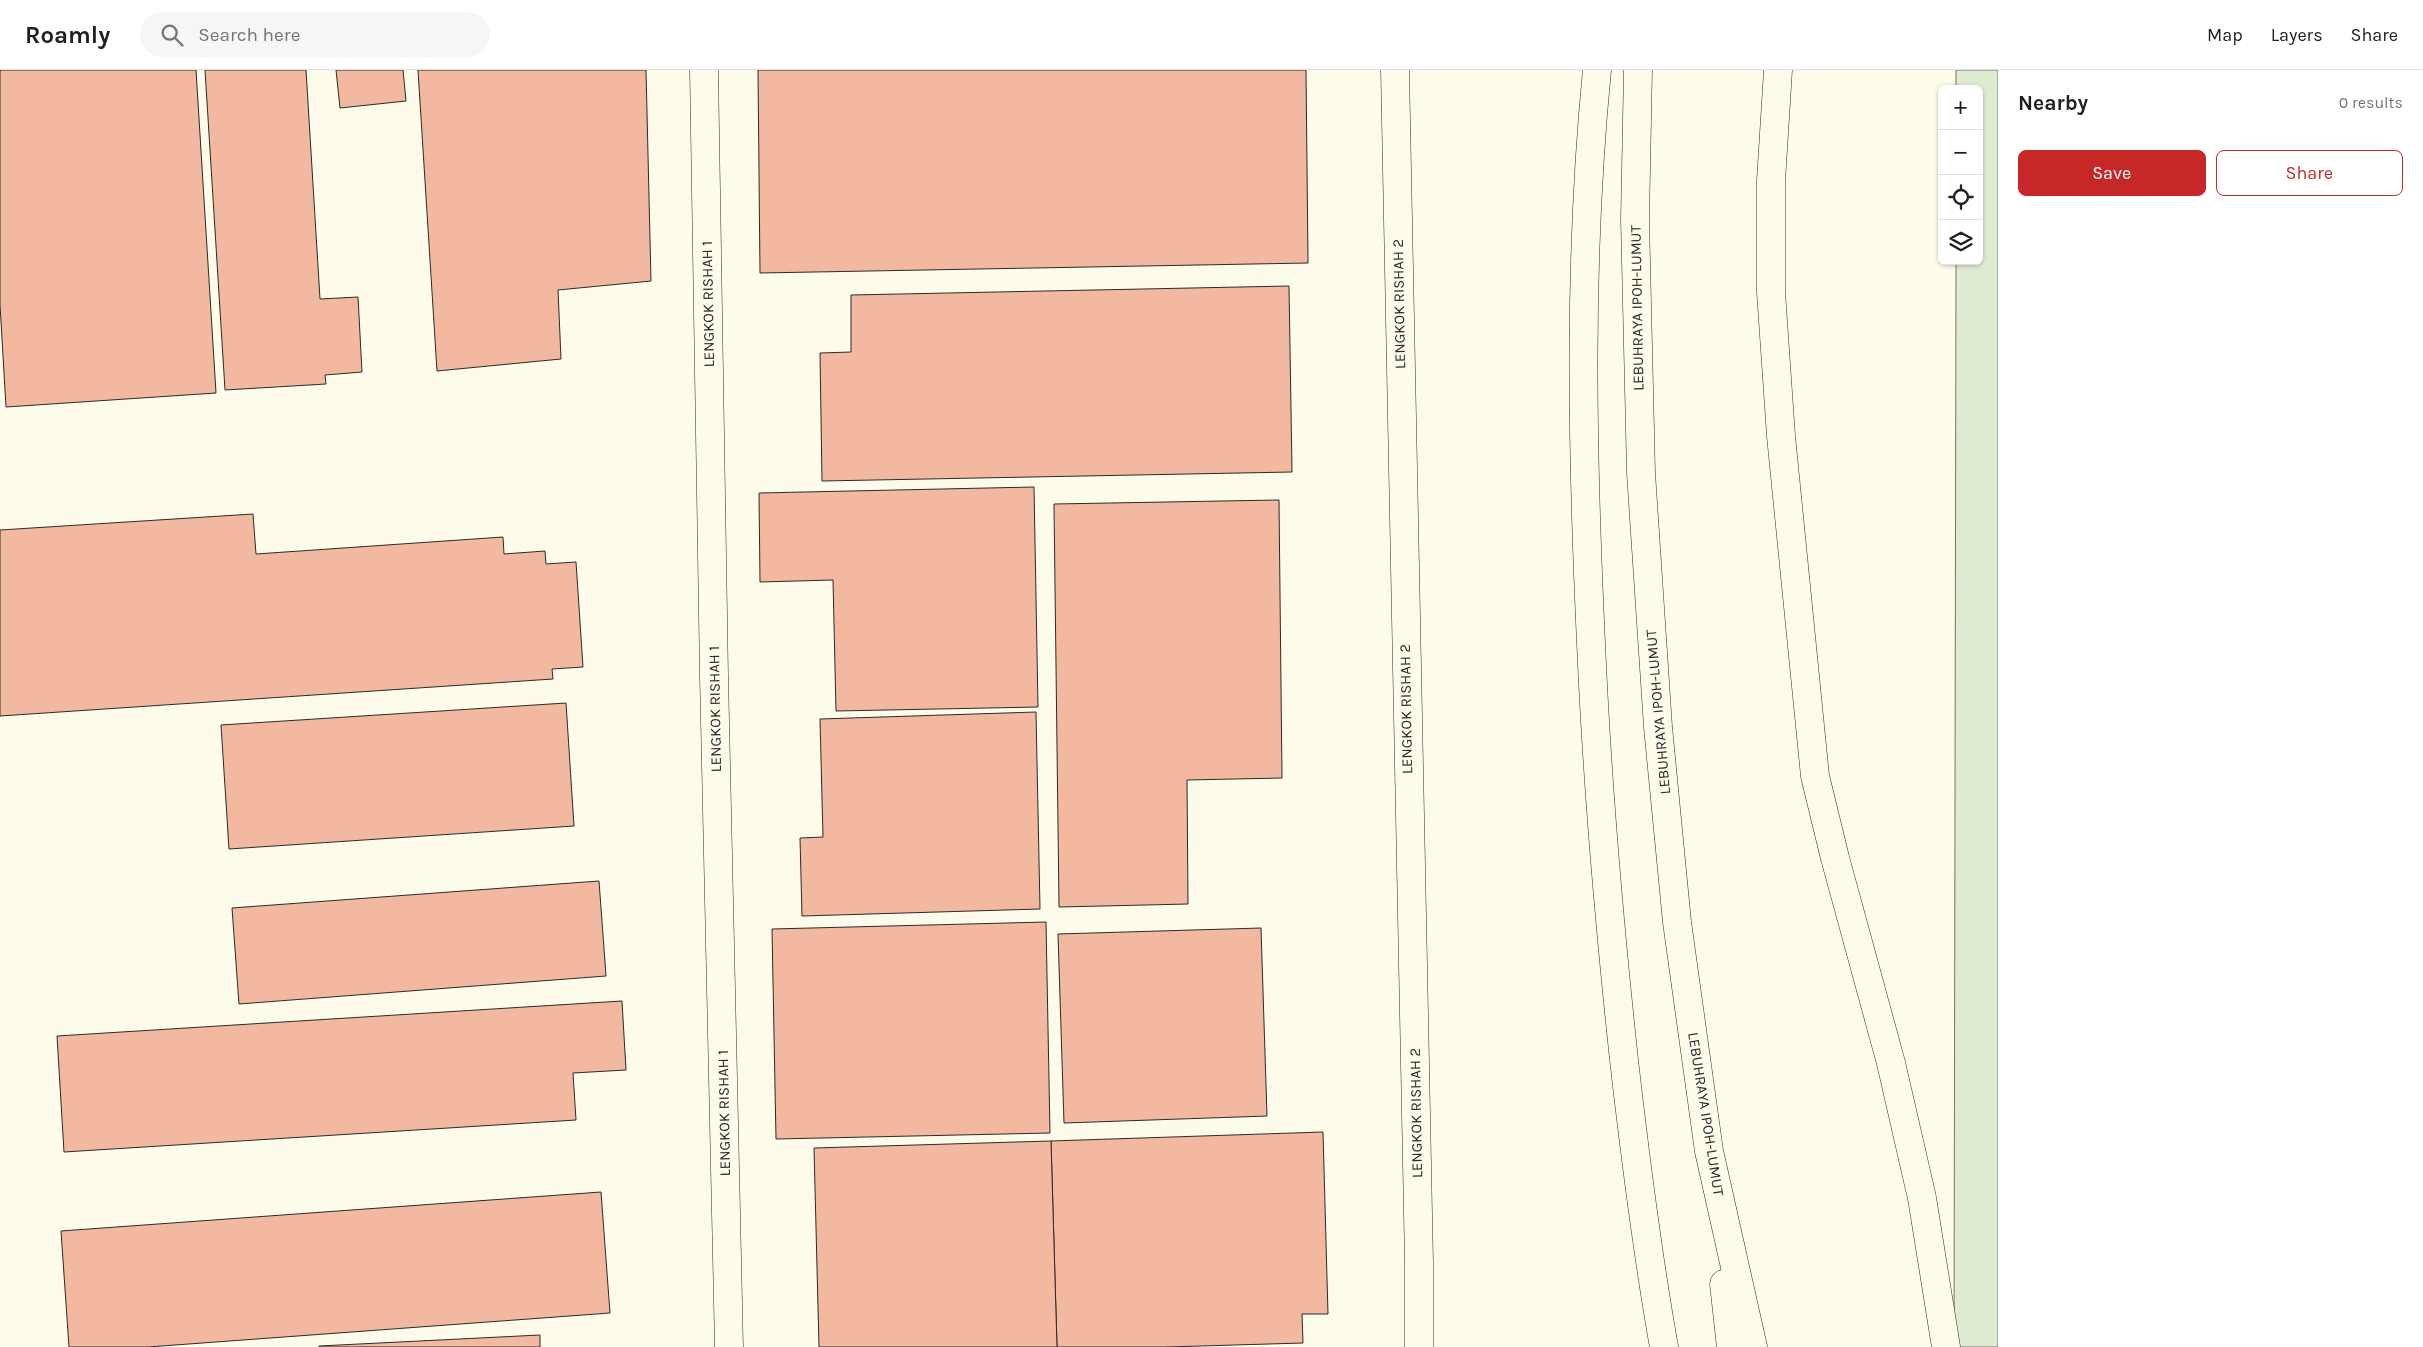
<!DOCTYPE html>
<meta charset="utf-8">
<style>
body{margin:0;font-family:Karla,sans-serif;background:#f6f6f6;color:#202124}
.controls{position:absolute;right:15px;top:15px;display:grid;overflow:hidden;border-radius:8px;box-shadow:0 1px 4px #0004}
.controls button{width:45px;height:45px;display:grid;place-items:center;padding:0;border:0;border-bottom:1px solid #e0e0e0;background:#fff;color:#202124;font:25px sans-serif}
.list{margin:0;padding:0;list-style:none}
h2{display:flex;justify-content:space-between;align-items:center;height:65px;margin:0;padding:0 20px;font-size:21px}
h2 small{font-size:16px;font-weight:400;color:#757577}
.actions{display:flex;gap:10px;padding:15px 20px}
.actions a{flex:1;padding:11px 0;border:1px solid #c62828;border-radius:8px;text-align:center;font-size:18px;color:#c62828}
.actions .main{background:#c62828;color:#fff}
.icon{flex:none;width:28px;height:28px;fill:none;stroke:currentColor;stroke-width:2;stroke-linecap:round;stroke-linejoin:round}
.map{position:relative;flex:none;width:1998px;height:1277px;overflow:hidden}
header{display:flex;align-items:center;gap:30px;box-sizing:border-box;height:70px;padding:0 25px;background:#fff;border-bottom:1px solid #e0e0e0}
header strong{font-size:24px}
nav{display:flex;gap:28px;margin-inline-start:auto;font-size:18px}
.search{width:350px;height:45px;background:#f6f6f6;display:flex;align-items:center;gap:12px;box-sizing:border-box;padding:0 18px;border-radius:28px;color:#757577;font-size:19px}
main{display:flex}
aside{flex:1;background:#fff}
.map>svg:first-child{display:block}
.green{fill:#deebd1;stroke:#74746e}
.building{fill:#f2b8a0;stroke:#2b2b2b}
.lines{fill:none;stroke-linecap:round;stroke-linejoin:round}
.street-casing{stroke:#2b2b2b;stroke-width:29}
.highway-casing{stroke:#2b2b2b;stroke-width:29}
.street{stroke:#fdfbea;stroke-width:28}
.highway{stroke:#fdfbea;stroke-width:28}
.labels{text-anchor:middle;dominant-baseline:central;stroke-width:4;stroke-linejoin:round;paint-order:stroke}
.street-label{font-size:15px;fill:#2b2b2b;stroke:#fdfbea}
</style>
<header>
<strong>Roamly</strong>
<div class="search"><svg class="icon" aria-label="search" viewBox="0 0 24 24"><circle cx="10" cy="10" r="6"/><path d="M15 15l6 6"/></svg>Search here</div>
<nav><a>Map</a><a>Layers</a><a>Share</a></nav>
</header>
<main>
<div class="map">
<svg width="1998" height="1277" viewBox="0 0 1998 1277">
<rect width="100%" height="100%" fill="#fdfbea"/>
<path class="green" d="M1956 0H1998V1277H1954L1956 191H1979V19H1956Z"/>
<g class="building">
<path d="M0 0H196L216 323 6 337 0 235Z"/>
<path d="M205 0H306L320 229 358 227 362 302 325 305 326 314 225 320Z"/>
<path d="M336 0H403L406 31 340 38Z"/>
<path d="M418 0H646L651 211 558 220 561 289 437 301Z"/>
<path d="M758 0H1306L1308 193 760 203Z"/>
<path d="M1289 216 1292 402 822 411 820 283 851 282V225Z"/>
<path d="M1034 417 1038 637 836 641 833 510 760 512 759 423Z"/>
<path d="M1279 430 1282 708 1187 710 1188 834 1059 837 1054 434Z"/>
<path d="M253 444 256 484 503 467 504 484 545 481 546 494 576 492 583 597 552 599 553 609 0 646V460Z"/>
<path d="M566 633 574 756 229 779 221 655Z"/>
<path d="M1036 642 1040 839 802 846 800 768 823 767 820 649Z"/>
<path d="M599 811 606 906 239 934 232 838Z"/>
<path d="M1046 852 1050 1063 776 1069 772 859Z"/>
<path d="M1261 858 1267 1046 1064 1053 1058 864Z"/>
<path d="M622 931 626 1000 573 1003 576 1050 64 1082 57 966Z"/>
<path d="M1323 1062 1328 1244H1302L1303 1273 1166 1277H1057L1051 1071Z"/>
<path d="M1051 1071 1057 1277H819L814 1078Z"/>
<path d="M601 1122 610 1243 148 1277H69L61 1161Z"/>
<path d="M540 1265V1277H319V1276Z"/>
</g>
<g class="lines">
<defs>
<g id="street">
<path d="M704 0 714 606 729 1277"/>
<path d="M1395 0 1419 1193V1277"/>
<path d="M1778 0 1771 111V222L1781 366 1815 706 1835 788 1891 993 1922 1128 1946 1277"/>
</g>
<g id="highway">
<path d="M1597 0C1578 190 1582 382 1591 573 1597 712 1609 851 1624 990 1635 1086 1647 1182 1664 1277"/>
<path d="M1638 0 1635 149 1641 403 1658 657 1677 852 1709 1081 1753 1277"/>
<path d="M1724 1214 1731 1277"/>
</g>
</defs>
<use href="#street" class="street-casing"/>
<use href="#highway" class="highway-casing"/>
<use href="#street" class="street"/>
<use href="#highway" class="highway"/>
</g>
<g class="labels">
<g class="street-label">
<text transform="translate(708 234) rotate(-91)">LENGKOK RISHAH 1</text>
<text transform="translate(1399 234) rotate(-91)">LENGKOK RISHAH 2</text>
<text transform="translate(1637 238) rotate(-91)">LEBUHRAYA IPOH-LUMUT</text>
<text transform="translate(715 639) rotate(-91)">LENGKOK RISHAH 1</text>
<text transform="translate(1406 639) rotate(-91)">LENGKOK RISHAH 2</text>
<text transform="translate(1658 642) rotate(-95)">LEBUHRAYA IPOH-LUMUT</text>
<text transform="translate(724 1043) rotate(-91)">LENGKOK RISHAH 1</text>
<text transform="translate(1416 1043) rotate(-91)">LENGKOK RISHAH 2</text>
<text transform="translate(1706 1044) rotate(81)">LEBUHRAYA IPOH-LUMUT</text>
</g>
</g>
</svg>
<div class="controls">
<button>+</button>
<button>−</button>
<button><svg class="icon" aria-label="locate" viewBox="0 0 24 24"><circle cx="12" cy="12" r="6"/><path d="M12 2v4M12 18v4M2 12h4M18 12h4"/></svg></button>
<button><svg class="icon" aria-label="layers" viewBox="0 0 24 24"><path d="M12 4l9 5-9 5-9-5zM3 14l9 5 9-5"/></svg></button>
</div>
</div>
<aside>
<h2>Nearby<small>0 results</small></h2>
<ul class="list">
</ul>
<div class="actions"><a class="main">Save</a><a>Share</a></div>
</aside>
</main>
